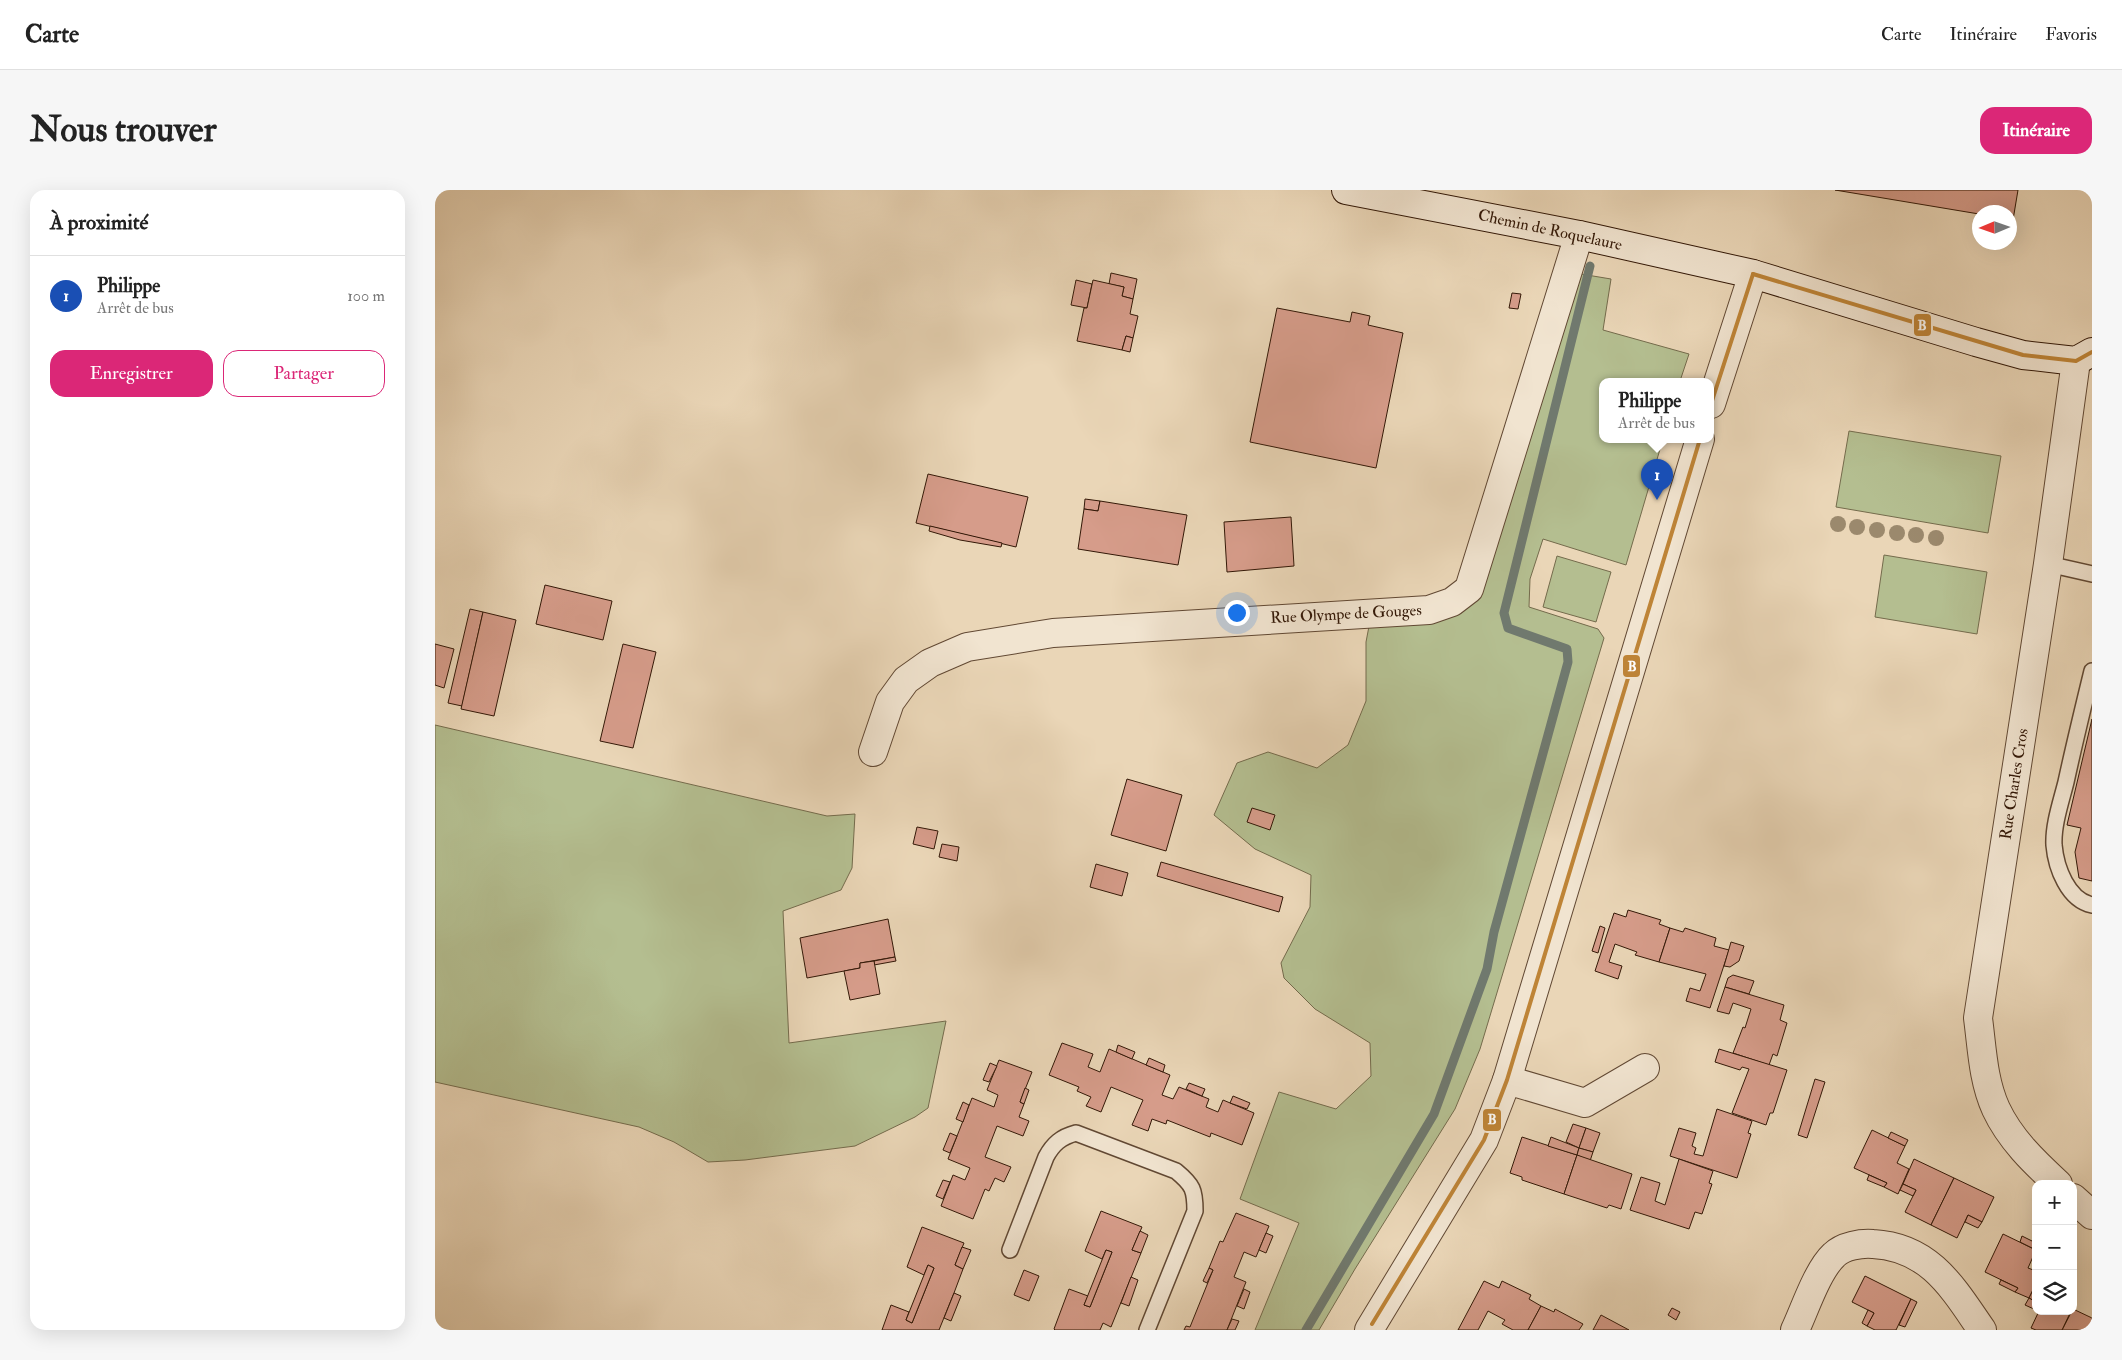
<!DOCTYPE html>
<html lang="fr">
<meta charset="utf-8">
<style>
body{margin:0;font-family:"IM FELL Double Pica",serif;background:#f6f6f6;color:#222}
.controls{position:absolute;right:15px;bottom:15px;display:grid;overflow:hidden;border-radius:10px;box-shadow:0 5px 20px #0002}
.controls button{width:45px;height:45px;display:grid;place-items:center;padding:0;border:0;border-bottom:1px solid #e0e0e0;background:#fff;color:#222;font:25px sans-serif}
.compass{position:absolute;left:1537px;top:15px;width:45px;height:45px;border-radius:50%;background:#fff;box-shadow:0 5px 20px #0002;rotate:268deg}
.you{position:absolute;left:801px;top:422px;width:18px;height:18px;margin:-12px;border:4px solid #fff;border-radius:50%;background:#1a73e8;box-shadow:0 0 0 8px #1a73e833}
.badge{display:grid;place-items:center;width:32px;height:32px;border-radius:50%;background:#db2777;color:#fff;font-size:16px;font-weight:700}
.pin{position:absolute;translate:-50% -41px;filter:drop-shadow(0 1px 2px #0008)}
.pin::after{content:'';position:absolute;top:26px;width:18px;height:15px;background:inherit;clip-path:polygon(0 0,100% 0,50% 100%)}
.popup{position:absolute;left:1164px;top:188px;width:115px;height:65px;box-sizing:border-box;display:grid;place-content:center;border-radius:10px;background:#fff;filter:drop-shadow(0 1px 4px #0005);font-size:16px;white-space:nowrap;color:#767676}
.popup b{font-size:19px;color:#222}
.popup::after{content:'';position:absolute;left:50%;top:100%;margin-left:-10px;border:10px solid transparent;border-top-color:#fff}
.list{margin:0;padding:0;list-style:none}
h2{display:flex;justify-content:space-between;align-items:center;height:65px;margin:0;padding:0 20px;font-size:21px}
h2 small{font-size:16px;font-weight:400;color:#767676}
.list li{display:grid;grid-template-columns:32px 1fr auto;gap:15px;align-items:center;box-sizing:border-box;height:80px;padding:0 20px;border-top:1px solid #e0e0e0}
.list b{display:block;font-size:19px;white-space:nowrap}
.list p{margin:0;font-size:16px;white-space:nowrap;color:#767676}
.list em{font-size:16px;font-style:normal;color:#767676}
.actions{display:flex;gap:10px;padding:15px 20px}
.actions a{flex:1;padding:11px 0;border:1px solid #db2777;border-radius:15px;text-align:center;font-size:18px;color:#db2777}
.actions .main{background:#db2777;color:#fff}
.icon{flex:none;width:28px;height:28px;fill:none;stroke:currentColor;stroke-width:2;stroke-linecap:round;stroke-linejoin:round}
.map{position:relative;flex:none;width:1657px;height:1140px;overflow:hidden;border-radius:15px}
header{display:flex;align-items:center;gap:30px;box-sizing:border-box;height:70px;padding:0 25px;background:#fff;border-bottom:1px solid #e0e0e0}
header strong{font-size:24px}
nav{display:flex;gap:28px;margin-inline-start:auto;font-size:18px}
.intro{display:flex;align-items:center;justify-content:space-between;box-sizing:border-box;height:120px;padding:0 30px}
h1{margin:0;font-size:35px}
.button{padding:12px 22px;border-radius:15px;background:#db2777;color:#fff;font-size:18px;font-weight:700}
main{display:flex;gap:30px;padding:0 30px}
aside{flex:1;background:#fff;border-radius:15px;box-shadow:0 5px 20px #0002}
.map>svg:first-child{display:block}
.green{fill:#b4be90;stroke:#746b4c}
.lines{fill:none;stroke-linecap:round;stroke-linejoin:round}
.stream{stroke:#70796e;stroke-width:9}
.building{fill:#d69c8a;stroke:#331807}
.lane-casing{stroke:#614833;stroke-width:18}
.street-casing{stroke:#614833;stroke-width:30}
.secondary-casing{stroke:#331807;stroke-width:30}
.lane{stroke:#f1e4d0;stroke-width:15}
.street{stroke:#f1e4d0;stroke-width:28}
.secondary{stroke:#f1e4d0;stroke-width:28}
.bus-1-casing{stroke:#f1e4d0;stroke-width:8}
.bus-1{stroke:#be8437;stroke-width:4}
.tree{fill:#9b896d}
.labels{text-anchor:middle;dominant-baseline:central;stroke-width:4.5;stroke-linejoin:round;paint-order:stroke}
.street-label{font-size:16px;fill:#331807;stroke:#f1e4d0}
.line-badge{stroke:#f1e4d0;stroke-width:2}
.badge-label{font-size:14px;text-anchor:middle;font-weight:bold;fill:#fff}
</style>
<header>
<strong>Carte</strong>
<nav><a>Carte</a><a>Itinéraire</a><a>Favoris</a></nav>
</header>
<div class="intro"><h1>Nous trouver</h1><a class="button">Itinéraire</a></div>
<main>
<aside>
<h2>À proximité<small></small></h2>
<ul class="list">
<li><span class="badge" style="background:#1a4fb4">1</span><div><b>Philippe</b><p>Arrêt de bus</p></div><em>100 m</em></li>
</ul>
<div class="actions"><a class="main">Enregistrer</a><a>Partager</a></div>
</aside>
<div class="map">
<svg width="1657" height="1140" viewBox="0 0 1657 1140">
<rect width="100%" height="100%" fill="#ead6b7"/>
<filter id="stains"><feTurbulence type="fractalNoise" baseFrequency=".004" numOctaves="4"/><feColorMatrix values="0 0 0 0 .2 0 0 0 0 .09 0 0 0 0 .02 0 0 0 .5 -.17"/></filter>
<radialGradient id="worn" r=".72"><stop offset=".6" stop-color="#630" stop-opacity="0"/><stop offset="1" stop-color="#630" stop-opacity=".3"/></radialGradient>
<g class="green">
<path d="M1140 83 1176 89 1168 140 1254 164 1245 191H1168V249H1228L1191 375 1108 349 1095 389 1094 417 1163 439 1169 448 1045 859 1020 919 920 1079 884 1140H820L864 1033 805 1009 844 902 901 919 936 886 935 853 880 819 849 788 846 773 875 717 876 685 820 659 779 625 802 573 833 562 882 578 913 555 931 511V452L935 431 1025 422Z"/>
<path d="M1414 241 1566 266 1553 343 1401 317Z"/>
<path d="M1449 365 1552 382 1542 444 1440 427Z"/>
<path d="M1122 366 1176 382 1161 432 1108 417Z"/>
<path d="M0 535 392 626 420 624 417 678 406 700 348 721 354 853 511 831 493 918 480 927 420 956 310 970 273 972 239 952 204 937 0 892Z"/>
</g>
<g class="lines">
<path class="stream" d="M871 1140 999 924 1052 779 1059 742 1133 472 1132 459 1073 438 1069 423 1155 76"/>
</g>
<g class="building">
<path d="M1400 0H1583L1578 30H1574V22H1544V24Z"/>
<path d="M676 83 702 89 698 109 687 106 689 97 674 94Z"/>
<path d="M641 90 657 94 652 118 636 115Z"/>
<path d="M658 90 689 97 687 106 698 109 695 124 703 126 698 148 691 146 687 160 642 151 649 118H652Z"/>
<path d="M1077 103 1086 104 1083 119 1074 118Z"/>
<path d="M842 118 915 132 917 122 935 126 933 135 968 143 941 278 815 252Z"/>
<path d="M691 146 698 148 695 162 687 160Z"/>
<path d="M493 284 593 307 581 357 481 333Z"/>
<path d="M650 309 665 311 663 321 649 319Z"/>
<path d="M665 311 752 325 743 375 643 359 649 319 663 321Z"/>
<path d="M856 327 859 376 792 382 789 332Z"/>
<path d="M495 336 567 353 566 357 525 350 494 341Z"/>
<path d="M110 395 177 411 168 450 101 434Z"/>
<path d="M35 419 48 422 27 516 13 513Z"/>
<path d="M48 422 81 430 59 526 26 519Z"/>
<path d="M0 454 19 459 9 498 0 495Z"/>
<path d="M188 454 221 462 198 558 165 551Z"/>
<path d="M1657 529V691L1644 688 1640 662 1646 638 1632 635Z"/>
<path d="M692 589 747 605 731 661 676 645Z"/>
<path d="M817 618 840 625 835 640 812 632Z"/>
<path d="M482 637 503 641 499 659 478 654Z"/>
<path d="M507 654 524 657 522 671 504 667Z"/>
<path d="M726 672 848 707 844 722 722 686Z"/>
<path d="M661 674 693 683 687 706 655 697Z"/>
<path d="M1193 720 1226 730 1224 734 1235 738 1224 772 1200 765 1202 762 1180 754 1174 772 1187 776 1183 789 1160 781 1179 723 1191 727Z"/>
<path d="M453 729 460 767 425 773V778L372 788 365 748Z"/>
<path d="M1165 736 1170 738 1163 763 1157 761Z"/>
<path d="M1235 738 1248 742 1250 738 1281 748 1279 756 1294 760 1275 818 1251 811 1255 798 1265 801 1271 784 1224 772Z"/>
<path d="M1296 752 1309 756 1304 771 1295 777 1289 776Z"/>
<path d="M460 767 461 771 439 775V771Z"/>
<path d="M439 771 445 804 415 810 409 781 425 778V773Z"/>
<path d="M1298 785 1319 791 1314 804 1290 797 1293 788Z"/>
<path d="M1290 797 1349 815 1345 830 1352 833 1342 866 1338 864 1334 875 1298 863 1308 837 1310 838 1316 819 1298 813 1294 824 1282 821Z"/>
<path d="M627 853 658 864 653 877 665 882 674 859 735 885 727 905 738 909 744 897 774 909 771 917 783 922 788 910 819 923 807 955 776 943 775 947 732 930 731 934 717 929 713 941 697 935 708 910 676 897 666 922 651 916 656 907 642 901 644 897 614 885Z"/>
<path d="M683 855 700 862 697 869 681 862Z"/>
<path d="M1284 859 1352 880 1338 923H1335L1331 935 1297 923 1314 879 1307 877 1305 880 1280 872Z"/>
<path d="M714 868 730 875 728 882 711 875Z"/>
<path d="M564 870 597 882 585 912 589 914 584 927 594 931 588 946 562 936 550 967 576 977 569 992 560 988 554 1001 550 999 538 1029 506 1016 518 985 530 990 535 978 513 969 537 908 559 917 563 905 552 900Z"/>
<path d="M555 873 562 876 554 892 548 890Z"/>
<path d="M1380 889 1390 892 1372 948 1363 945Z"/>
<path d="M754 893 770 899 767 906 751 899Z"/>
<path d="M590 898 594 900 589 914 585 912Z"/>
<path d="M798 906 815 913 812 919 795 913Z"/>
<path d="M528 912 534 915 528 932 521 929Z"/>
<path d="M1282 919 1317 931 1313 943 1316 944 1302 988 1235 966 1244 938 1261 943 1257 956 1261 958 1259 964 1268 966Z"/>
<path d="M1138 934 1151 938 1144 958 1131 952Z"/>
<path d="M1151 938 1165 943 1158 962 1144 958Z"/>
<path d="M1437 940 1470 956 1462 973 1474 979 1463 1004 1449 997 1452 993 1419 978Z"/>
<path d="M1456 942 1473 950 1470 956 1453 948Z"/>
<path d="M515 943 522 946 515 963 508 960Z"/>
<path d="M1087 947 1142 965 1129 1004 1087 990V987L1075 983Z"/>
<path d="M1116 947 1144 958 1142 965 1113 956Z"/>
<path d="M1144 958 1158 962 1155 971 1142 965Z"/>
<path d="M1142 965 1197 984 1186 1019 1174 1015 1172 1018 1129 1004Z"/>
<path d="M1244 969 1278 981 1274 993 1277 994 1267 1024 1260 1022 1254 1039 1195 1020 1206 987 1225 993 1220 1011 1230 1015Z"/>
<path d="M1479 969 1519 988 1496 1035 1470 1022 1481 1000 1468 994Z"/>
<path d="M1434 985 1452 993 1449 997 1432 990Z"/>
<path d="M1519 988 1559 1007 1547 1032 1533 1025 1522 1048 1496 1035Z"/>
<path d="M508 990 515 992 508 1009 501 1006Z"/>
<path d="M1468 994 1481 1000 1478 1006 1465 1000Z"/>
<path d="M666 1021 707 1037 697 1060 706 1063 676 1137 668 1133 665 1140H620L619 1139 634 1099 653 1106 649 1115 655 1117 677 1062 671 1060 667 1069 650 1061Z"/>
<path d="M801 1023 834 1036 821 1067 809 1062 799 1087 811 1092 792 1140H749L751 1136 755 1137 778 1080 774 1078 785 1051 788 1052Z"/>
<path d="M1533 1025 1547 1032 1543 1038 1530 1032Z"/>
<path d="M487 1037 529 1053 520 1075 528 1079 519 1103 504 1140H447L456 1115 474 1122 471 1130 477 1133 499 1078 493 1075 489 1085 472 1077Z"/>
<path d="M705 1041 713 1045 706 1063 697 1060Z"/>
<path d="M831 1043 838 1046 831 1063 824 1060Z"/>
<path d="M1568 1044 1601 1060 1593 1078 1601 1081V1094L1594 1108 1580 1102 1583 1098 1550 1082Z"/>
<path d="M1587 1046 1601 1053V1060L1585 1052Z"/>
<path d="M527 1057 536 1060 528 1079 520 1075Z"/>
<path d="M671 1060 677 1062 655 1117 649 1115Z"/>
<path d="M493 1075 499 1078 477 1133 471 1130Z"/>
<path d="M774 1078 778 1080 772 1093 768 1091Z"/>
<path d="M589 1080 604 1086 594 1111 579 1105Z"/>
<path d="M1430 1086 1476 1109 1461 1140H1440L1432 1136 1439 1123 1417 1112Z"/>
<path d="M696 1087 703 1090 694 1116 686 1113Z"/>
<path d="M1566 1090 1583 1098 1580 1102 1564 1094Z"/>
<path d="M1049 1091 1064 1098 1067 1091 1096 1105 1094 1109 1106 1116 1093 1140H1078L1067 1134 1070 1130 1053 1121 1043 1140H1023Z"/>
<path d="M1601 1094V1112L1594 1108Z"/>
<path d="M809 1099 815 1102 809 1119 802 1116Z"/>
<path d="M519 1103 526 1106 516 1131 509 1128Z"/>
<path d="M1594 1108 1601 1112V1120L1590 1115Z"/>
<path d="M1476 1109 1482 1112 1470 1137 1464 1135Z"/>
<path d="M1106 1116 1119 1122 1120 1119 1148 1134 1144 1140H1093Z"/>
<path d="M1237 1118 1245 1122 1241 1130 1233 1125Z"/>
<path d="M1638 1119 1657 1128V1140H1627Z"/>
<path d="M1433 1120 1439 1123 1432 1136 1427 1133Z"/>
<path d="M1604 1121H1636L1627 1140H1601L1596 1138Z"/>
<path d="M1166 1125 1194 1140H1158Z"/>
<path d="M797 1129 804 1131 800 1140H792Z"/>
</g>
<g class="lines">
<defs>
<g id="lane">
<path d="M1613 374 1657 384"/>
<path d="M1657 481C1648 518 1639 555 1631 592 1626 612 1618 635 1619 655 1621 678 1633 710 1657 715"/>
<path d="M575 1060 611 967C618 954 626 947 641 943L741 981C758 995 760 1000 760 1021L712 1140"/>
</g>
<g id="street">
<path d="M1276 214 1318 84"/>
<path d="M438 562 455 512 471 490 495 473 532 457 618 443 994 420 1017 412 1034 399 1144 45"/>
<path d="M1072 890 1150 913 1210 878"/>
<path d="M1623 994C1599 972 1575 949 1561 919 1548 891 1547 858 1543 828L1613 374 1641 171"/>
<path d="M1638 1008 1657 1025"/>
<path d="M934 1140 1049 950 1072 890 1265 249"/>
<path d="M1360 1140C1370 1119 1382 1081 1399 1065 1408 1056 1426 1053 1438 1054 1495 1057 1518 1098 1547 1140"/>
</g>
<path id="secondary" d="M911 0 1144 45 1318 84 1541 152 1588 165 1641 171 1657 162"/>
</defs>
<use href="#lane" class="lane-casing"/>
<use href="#street" class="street-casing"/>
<use href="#secondary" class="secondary-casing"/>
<use href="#lane" class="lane"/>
<use href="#street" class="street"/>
<use href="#secondary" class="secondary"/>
<defs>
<g id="bus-1">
<path d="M1318 84 1588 165 1641 171 1657 162"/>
<path d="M1276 214 1318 84"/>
<path d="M937 1134 1049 950 1072 890 1265 249"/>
</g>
</defs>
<use href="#bus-1" class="bus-1-casing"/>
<use href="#bus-1" class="bus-1"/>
</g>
<g class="tree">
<circle cx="1403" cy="334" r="8"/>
<circle cx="1422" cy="337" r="8"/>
<circle cx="1442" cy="340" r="8"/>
<circle cx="1462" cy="343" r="8"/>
<circle cx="1481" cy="345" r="8"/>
<circle cx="1501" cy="348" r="8"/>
</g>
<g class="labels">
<g class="street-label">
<text transform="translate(1115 40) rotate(12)">Chemin de Roquelaure</text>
<text transform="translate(911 424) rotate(-3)">Rue Olympe de Gouges</text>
<text transform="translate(1579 594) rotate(-81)">Rue Charles Cros</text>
</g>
</g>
<g class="line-badge">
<rect x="1478" y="123" width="19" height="24" rx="5" fill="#be8437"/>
<rect x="1187" y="464" width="19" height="24" rx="5" fill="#be8437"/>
<rect x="1047" y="918" width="20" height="24" rx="5" fill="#be8437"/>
</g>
<g class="badge-label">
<text x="1487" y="140">B</text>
<text x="1197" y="481">B</text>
<text x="1057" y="934">B</text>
</g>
<rect width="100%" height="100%" filter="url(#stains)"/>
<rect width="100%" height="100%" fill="url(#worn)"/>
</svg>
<div class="controls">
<button>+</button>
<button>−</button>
<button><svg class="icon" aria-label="layers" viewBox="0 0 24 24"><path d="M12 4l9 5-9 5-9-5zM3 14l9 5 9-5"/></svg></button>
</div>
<svg class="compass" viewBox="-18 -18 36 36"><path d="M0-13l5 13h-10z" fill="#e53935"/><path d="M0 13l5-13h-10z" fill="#767676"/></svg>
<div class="you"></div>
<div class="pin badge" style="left:1222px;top:310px;background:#1a4fb4">1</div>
<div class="popup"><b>Philippe</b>Arrêt de bus</div>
</div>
</main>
